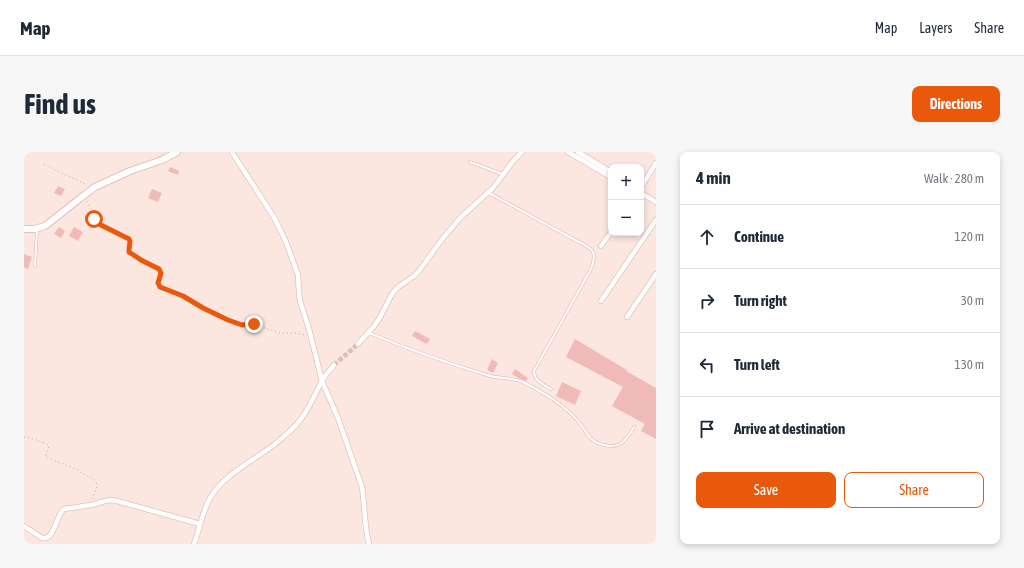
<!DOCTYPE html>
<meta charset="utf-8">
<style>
body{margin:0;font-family:"Asap Condensed",sans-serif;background:#f6f6f7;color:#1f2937}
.controls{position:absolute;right:12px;top:12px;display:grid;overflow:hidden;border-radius:8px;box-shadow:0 2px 6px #0003}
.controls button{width:36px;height:36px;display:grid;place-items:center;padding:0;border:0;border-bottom:1px solid #e0e1e3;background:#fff;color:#1f2937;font:20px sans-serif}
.stop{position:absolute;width:12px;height:12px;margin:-9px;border:3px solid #ea580c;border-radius:50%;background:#fff}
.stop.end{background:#ea580c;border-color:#fff;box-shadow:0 1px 4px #0008}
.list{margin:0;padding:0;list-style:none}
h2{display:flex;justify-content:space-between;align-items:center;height:52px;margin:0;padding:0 16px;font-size:17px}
h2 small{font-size:13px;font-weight:400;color:#747a83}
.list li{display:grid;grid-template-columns:26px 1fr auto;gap:12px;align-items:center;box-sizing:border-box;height:64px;padding:0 16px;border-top:1px solid #e0e1e3}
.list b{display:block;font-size:15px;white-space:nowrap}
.list em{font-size:13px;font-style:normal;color:#747a83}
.actions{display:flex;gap:8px;padding:12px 16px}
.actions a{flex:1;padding:9px 0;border:1px solid #ea580c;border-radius:8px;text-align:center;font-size:14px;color:#ea580c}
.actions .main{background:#ea580c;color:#fff}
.icon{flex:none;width:22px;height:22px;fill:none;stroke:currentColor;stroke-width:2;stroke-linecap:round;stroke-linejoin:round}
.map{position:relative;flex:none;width:632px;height:392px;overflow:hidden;border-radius:8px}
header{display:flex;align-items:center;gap:24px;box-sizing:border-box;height:56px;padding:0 20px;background:#fff;border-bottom:1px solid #e0e1e3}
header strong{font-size:19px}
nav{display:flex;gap:22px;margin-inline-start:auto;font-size:14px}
.intro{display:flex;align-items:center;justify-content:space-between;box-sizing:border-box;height:96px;padding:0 24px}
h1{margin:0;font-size:28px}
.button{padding:10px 18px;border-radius:8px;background:#ea580c;color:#fff;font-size:14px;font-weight:700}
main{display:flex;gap:24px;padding:0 24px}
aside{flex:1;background:#fff;border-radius:8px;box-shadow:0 2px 6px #0003}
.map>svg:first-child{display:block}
.building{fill:#f0bab8}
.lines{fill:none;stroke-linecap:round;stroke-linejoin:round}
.street-tunnel{stroke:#d8bfba;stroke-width:4.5;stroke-dasharray:4.5 2;stroke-linecap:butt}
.lane-casing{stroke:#e1c2bf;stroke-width:3.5}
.street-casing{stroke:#e1c2bf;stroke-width:6}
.secondary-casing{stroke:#e6c1bc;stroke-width:8}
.path{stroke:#d49d9c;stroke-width:1;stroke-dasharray:1 3;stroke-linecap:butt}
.lane{stroke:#fff;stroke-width:2}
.street{stroke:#fff;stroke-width:4.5}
.secondary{stroke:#fff;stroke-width:6}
.route{stroke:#ea580c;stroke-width:5}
</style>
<header>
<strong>Map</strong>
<nav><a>Map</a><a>Layers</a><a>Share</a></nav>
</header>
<div class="intro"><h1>Find us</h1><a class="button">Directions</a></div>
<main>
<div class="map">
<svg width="632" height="392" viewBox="0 0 632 392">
<rect width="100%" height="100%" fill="#fbe7e0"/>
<g class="building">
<path d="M146 15 155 19 154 23 144 19Z"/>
<path d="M34 34 41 37 37 44 30 41Z"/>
<path d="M128 37 138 41 134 50 124 46Z"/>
<path d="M35 75 41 79 37 86 30 82Z"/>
<path d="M50 75 59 80 54 89 45 84Z"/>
<path d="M0 102 8 105 4 117 0 115Z"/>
<path d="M391 179 406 187 403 192 388 184Z"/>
<path d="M551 187 603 218 602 219 632 236V287L617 279 621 272 588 254 599 235 542 205Z"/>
<path d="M468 207 474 211 469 221 463 218Z"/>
<path d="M491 217 504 226 502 229 494 226 488 222Z"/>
<path d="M538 230 557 239 551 253 532 244Z"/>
</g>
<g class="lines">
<path class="street-tunnel" d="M310 213 334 192"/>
<defs>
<g id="lane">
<path d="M446 10 478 22"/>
<path d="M465 41 553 89C568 97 574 98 567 117L510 219C510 229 519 232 527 237"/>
<path d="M11 114 13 78"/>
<path d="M345 181C384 197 423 211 463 223 475 227 487 225 499 230 520 241 543 254 557 273 563 281 566 289 576 292 594 298 601 291 610 275"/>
</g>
<g id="street">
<path d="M208 0 251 67 262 90 274 123 275 141 276 149 285 177 298 229 314 266 338 335C341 354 340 373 345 392"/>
<path d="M544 0 587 25"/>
<path d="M554 0 587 20"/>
<path d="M617 35 632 11"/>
<path d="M617 41 632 50"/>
<path d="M577 94 587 80"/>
<path d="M577 149 632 68"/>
<path d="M603 165 632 122"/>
<path d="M334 192 350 174 355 167 368 142 374 135 390 124 395 119 419 86 437 65 469 36 490 8 498 0"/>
<path d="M0 374 18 386C31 389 31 364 40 357L67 353 81 349 87 348 93 349 176 372"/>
<path d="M170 392C175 378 178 362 185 348 197 326 220 314 240 300 249 294 265 281 273 272 285 259 290 243 299 227 302 222 306 218 310 213"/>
</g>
<path id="secondary" d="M0 77H10L21 74 54 48 71 35 106 19 138 8 153 0"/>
</defs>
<use href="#lane" class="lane-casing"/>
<use href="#street" class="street-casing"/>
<use href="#secondary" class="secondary-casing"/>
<g class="path">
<path d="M20 12 39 22 47 25 63 33"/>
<path d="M63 49 70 67 73 70 105 87 106 89 105 98V100L136 118 137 121 134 131 136 135 159 144 191 162 214 172H230L255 181H272L282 183"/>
<path d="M0 285 7 286 23 292 25 294 22 302V305L49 316 71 328C76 334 70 340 68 347"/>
</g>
<use href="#lane" class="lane"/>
<use href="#street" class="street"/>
<use href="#secondary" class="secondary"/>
</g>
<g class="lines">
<path class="route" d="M70 67 77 73 105 87 106 89 105 98V100L117 108 135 117 137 121 134 131 136 135 159 144 179 156 204 168 218 173 230 172"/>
</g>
</svg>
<div class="controls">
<button>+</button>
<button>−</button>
</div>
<div class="stop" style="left:70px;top:67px"></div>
<div class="stop end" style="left:230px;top:172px"></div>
</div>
<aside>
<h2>4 min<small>Walk · 280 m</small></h2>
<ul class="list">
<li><svg class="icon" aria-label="ahead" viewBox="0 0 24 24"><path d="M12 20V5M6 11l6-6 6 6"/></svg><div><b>Continue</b></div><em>120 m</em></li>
<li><svg class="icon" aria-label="right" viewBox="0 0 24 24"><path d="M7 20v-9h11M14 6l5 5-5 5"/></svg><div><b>Turn right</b></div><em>30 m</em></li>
<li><svg class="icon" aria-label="left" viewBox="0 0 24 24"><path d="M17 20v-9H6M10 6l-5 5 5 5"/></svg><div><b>Turn left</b></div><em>130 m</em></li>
<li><svg class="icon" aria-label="arrive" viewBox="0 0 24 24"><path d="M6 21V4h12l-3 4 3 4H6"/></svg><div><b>Arrive at destination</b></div></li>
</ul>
<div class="actions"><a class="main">Save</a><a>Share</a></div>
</aside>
</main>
